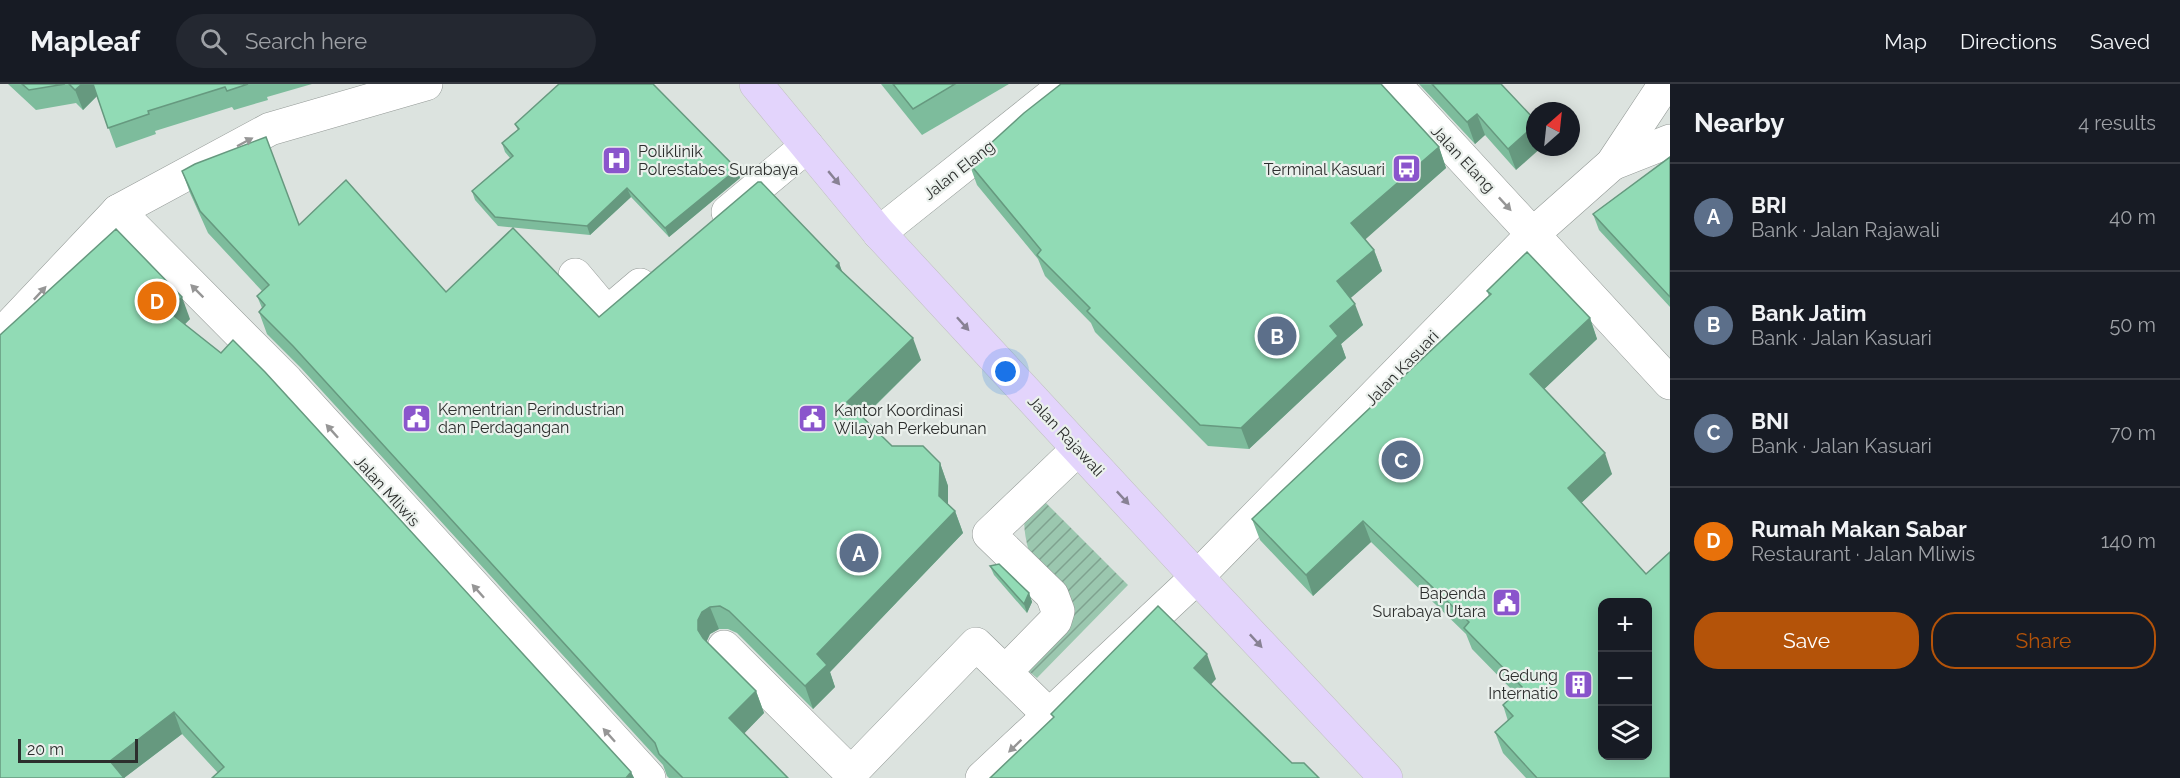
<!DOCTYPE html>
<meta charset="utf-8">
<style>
body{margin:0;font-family:Raleway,sans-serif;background:#242831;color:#f1f3f6}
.controls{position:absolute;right:18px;bottom:18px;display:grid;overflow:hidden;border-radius:12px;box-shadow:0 3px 15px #0003}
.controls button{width:54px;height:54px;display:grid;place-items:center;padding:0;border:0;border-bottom:2px solid #363941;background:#171b24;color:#f1f3f6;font:30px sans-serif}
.compass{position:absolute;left:1526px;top:18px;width:54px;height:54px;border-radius:50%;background:#171b24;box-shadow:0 3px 15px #0003;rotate:27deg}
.scale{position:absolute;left:18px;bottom:15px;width:120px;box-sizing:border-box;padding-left:6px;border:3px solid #2c2e2d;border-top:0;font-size:16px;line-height:21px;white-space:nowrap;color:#2c2e2d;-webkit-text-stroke:4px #eaf0ec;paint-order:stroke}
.you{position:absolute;left:1006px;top:288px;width:21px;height:21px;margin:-15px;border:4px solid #fff;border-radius:50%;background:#1a73e8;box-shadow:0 0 0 9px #1a73e833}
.badge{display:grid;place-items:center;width:39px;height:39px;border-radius:50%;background:#b45309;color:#fff;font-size:20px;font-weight:700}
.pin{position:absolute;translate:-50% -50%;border:3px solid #fff;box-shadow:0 2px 6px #0006}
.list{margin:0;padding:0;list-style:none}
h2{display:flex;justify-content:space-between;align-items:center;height:78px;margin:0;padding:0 24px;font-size:26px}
h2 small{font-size:20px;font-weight:400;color:#9ea1a6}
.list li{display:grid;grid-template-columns:39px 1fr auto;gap:18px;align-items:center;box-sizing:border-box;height:108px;padding:0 24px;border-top:2px solid #363941}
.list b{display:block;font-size:22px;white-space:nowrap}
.list p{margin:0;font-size:20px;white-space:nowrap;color:#9ea1a6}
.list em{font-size:20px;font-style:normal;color:#9ea1a6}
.actions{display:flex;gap:12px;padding:18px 24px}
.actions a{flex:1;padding:14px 0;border:2px solid #b45309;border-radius:24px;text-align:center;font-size:21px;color:#b45309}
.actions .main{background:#b45309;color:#fff}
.icon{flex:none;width:33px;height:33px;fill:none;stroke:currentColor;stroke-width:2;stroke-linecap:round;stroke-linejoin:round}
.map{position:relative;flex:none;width:1670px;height:694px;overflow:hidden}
header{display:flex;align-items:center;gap:36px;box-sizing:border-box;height:84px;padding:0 30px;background:#171b24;border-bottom:2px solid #363941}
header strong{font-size:28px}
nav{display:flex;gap:33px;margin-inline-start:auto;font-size:21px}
.search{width:420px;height:54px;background:#242831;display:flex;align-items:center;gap:15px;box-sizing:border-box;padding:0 21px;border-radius:33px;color:#9ea1a6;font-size:22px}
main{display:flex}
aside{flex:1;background:#171b24}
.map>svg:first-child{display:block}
.garden{fill:url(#garden-furrows)}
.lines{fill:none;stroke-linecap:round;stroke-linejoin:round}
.minor-casing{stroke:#939996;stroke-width:34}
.major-casing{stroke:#c0c0c0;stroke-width:34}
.minor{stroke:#fff;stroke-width:33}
.major{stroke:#e3d4fc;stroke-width:33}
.wall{fill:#7dbc9c}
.shaded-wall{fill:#66997f}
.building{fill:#91dbb5;stroke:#66997f;stroke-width:1.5;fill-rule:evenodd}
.oneway{fill:#969696}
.oneway2{fill:#888194}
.labels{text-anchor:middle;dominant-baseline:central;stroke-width:4.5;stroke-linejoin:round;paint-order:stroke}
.poi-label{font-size:16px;fill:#2c2e2d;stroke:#eaf0ec;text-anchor:start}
.street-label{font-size:16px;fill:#2c2e2d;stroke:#eaf0ec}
</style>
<header>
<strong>Mapleaf</strong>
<div class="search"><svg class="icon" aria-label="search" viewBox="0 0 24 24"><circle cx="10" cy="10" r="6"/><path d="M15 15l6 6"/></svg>Search here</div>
<nav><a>Map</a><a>Directions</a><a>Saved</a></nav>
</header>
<main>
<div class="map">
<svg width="1670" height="694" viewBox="0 0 1670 694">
<defs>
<pattern id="garden-furrows" width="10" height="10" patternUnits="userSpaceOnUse" patternTransform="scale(1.5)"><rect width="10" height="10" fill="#9bc7af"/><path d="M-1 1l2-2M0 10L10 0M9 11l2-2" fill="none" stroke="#7fa28f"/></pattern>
</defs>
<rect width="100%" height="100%" fill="#dce3df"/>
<path class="garden" d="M1040 413 1128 501 1037 594 1026 585 1060 550C1051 524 1014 450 1027 426 1029 421 1036 417 1040 413Z"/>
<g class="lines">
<defs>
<g id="minor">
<path d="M1394 0 1670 299"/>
<path d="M1612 80 1670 57"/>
<path d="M118 127 287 297 649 694"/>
<path d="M728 128 807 62"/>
<path d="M879 149 1066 0"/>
<path d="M575 191 607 229 640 201"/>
<path d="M0 252 118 127 270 45 426 0"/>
<path d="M724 563 851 689 976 560 1005 588 1055 537 1058 527 1052 511 989 450 1078 365"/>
<path d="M1005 588 1048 630"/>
<path d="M982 694 1197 493 1533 150 1612 80 1665 0"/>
</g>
<path id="major" d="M756 0 879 149 1197 493 1386 694"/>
</defs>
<use href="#minor" class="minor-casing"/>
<use href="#major" class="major-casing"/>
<use href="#minor" class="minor"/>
<use href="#major" class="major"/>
</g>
<g class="wall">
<path d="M8 0H312L267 13 268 16 234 26 232 23 155 47 156 50 116 64 97 12 83 26 76 19 36 26Z"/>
<path d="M881 0H1009L922 51Z"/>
<path d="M1419 0H1501L1516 86 1485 51 1475 60Z"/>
<path d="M515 40 737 85 740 94 669 153 631 113 590 151 498 142 475 116 472 107 510 74 505 68 502 59 518 46Z"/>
<path d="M1439 63 1446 84 1365 155 1374 166 1382 187 1350 214 1363 241 1341 260 1346 274 1249 365 1208 362 1095 248 1091 239 1045 192 1038 175 977 101 969 79Z"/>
<path d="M1670 73V223L1599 146 1593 130Z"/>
<path d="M182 87 299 141 446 208 599 233 839 179 842 188 921 276 863 334 892 362 940 379 948 402V420L955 427 963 449 830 588 835 603 813 625 737 549 728 545H719L710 550 706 558 756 607 764 629 744 649 788 694H669L667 692 663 681 301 284 267 250 259 228 262 224 257 212 262 207 208 149 190 109Z"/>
<path d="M1487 207 1590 234 1597 255 1544 305 1612 390 1581 419 1670 694H1526L1503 669 1495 648 1508 637 1503 621 1515 609 1472 565 1466 550 1371 458 1313 512 1260 456 1252 435 1489 212Z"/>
<path d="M190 235 185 240 631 688 634 694H212L218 689 182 650 124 694 0 251Z"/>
<path d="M990 482 1029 509 1032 518 1027 529 994 491Z"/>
</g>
<g class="shaded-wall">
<path d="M82 0H93L97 12 83 26 75 6Z"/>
<path d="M1477 30 1485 51 1475 60 1467 38Z"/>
<path d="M1535 41V63H1542L1516 86 1508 65Z"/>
<path d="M1439 63 1446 84 1359 161 1351 139Z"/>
<path d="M737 85 740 94 669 153 665 144Z"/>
<path d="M627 104 631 113 590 151 587 142Z"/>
<path d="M1374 166 1382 187 1345 219 1337 197Z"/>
<path d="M839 179 847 201 836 182Z"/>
<path d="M182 213 190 235 176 249 168 227Z"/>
<path d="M1355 220 1363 241 1341 260 1346 274 1249 365 1241 344 1330 242Z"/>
<path d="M1590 234 1597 255 1538 311 1530 290Z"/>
<path d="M913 254 921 276 855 341 847 318Z"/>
<path d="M1605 369 1612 390 1575 425 1568 404Z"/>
<path d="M940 379 948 402V434L939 412Z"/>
<path d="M955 427 963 449 830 588 835 603 813 625 805 602 817 570Z"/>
<path d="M1363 437 1371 458 1313 512 1306 491Z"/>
<path d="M1029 509 1032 518 1027 529 1024 520Z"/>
<path d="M710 523 719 545 710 550 706 559 698 546V536L702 528Z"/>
<path d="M1207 570 1216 595 1203 609 1194 584Z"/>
<path d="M756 607 764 629 737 657 729 634Z"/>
<path d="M174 628 182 650 124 694 110 677Z"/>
<path d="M631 688 634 694H626Z"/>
</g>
<g class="building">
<path d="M22 0H65L29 6Z"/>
<path d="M69 0H82L75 6Z"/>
<path d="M93 0H248L227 7 225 3 148 27 149 30 108 44Z"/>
<path d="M559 0H653L737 85 665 144 627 104 587 142 495 133 472 107 513 72 502 59 519 45 515 40Z"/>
<path d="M893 0H955L913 25Z"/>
<path d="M1061 0H1381L1439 63 1351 139 1374 166 1337 197 1355 220 1330 242 1338 252 1241 344 1200 341 1087 227 1090 224 1037 171 1041 166 969 79 1024 29Z"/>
<path d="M1432 0H1501L1535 36V41L1508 65 1477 30 1467 38Z"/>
<path d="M266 53 299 141 346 96 446 208 513 144 599 233 758 98H761L839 179 836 182 913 254 847 318 892 362H923L940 379 939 412 955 427 817 570 827 581 805 602 729 527 720 522 710 523 702 528 698 536V546L703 554 756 607 729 634 788 694H683L659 670 655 659 293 262 259 228 265 221 257 212 269 201 200 127 182 87 195 80Z"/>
<path d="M1670 73V213L1593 130Z"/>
<path d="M116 145 182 213 168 227 221 269 233 256 265 288 631 688 626 694H212L224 683 174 628 110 677 124 694H0V251Z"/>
<path d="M1527 168 1590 234 1530 290 1605 369 1568 404 1646 490 1670 468V694H1537L1495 648 1513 632 1503 621 1522 603 1464 544 1469 538 1363 437 1306 491 1252 435 1491 210 1487 207ZM1602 519H1647V672H1602Z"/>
<path d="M999 480 1029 509 1024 520 990 482Z"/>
<path d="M1158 522 1207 570 1194 584 1292 679H1304L1319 694H990L1054 633 1051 630Z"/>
</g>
<defs><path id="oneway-solid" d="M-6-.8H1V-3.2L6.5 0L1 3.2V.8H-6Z" transform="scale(1.5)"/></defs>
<g class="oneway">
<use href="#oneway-solid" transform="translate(245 58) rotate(-28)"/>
<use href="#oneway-solid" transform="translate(1505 120) rotate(47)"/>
<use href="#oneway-solid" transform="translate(197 207) rotate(-135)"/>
<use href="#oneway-solid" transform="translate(40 209) rotate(-47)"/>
<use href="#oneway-solid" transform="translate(332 347) rotate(-132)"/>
<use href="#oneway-solid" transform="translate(478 507) rotate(-132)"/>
<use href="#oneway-solid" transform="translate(609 651) rotate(-132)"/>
<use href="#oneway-solid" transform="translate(1015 662) rotate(136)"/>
</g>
<g class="oneway2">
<use href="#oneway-solid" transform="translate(834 94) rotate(50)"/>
<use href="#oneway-solid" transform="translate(963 240) rotate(48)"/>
<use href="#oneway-solid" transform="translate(1123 414) rotate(47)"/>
<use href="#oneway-solid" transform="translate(1256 557) rotate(47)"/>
</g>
<defs>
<symbol id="hospital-square" viewBox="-11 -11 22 22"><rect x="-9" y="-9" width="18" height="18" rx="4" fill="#8a55cc" stroke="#eaf0ec"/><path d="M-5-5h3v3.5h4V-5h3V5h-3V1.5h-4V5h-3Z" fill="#fff"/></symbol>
<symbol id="bus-square" viewBox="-11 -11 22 22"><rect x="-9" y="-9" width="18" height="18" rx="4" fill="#8a55cc" stroke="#eaf0ec"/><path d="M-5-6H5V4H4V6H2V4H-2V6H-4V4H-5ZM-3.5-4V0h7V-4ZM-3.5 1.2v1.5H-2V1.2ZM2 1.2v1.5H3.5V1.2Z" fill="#fff"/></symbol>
<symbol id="civic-square" viewBox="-11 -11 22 22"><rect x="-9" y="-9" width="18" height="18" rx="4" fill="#8a55cc" stroke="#eaf0ec"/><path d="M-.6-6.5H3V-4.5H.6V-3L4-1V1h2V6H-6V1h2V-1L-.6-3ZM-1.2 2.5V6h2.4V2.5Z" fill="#fff"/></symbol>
<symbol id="building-square" viewBox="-11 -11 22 22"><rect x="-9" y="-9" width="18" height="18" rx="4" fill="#8a55cc" stroke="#eaf0ec"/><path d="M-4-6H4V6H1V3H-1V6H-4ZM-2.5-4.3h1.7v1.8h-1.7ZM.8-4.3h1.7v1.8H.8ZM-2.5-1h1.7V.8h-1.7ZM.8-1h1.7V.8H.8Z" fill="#fff"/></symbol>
</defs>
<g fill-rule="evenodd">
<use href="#hospital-square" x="600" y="60" width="33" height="33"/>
<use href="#bus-square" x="1390" y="68" width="33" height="33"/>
<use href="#civic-square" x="400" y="318" width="33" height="33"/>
<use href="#civic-square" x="796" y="318" width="33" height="33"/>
<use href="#civic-square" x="1490" y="502" width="33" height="33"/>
<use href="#building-square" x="1562" y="584" width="33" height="33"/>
</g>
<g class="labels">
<g class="poi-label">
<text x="638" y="67">Poliklinik<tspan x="638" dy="18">Polrestabes Surabaya</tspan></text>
<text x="1385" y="85" text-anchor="end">Terminal Kasuari</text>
<text x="438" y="325">Kementrian Perindustrian<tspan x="438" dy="18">dan Perdagangan</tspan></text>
<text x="834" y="326">Kantor Koordinasi<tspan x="834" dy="18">Wilayah Perkebunan</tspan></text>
<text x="1486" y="509" text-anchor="end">Bapenda<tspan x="1486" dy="18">Surabaya Utara</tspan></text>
<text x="1558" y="591" text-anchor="end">Gedung<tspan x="1558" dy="18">Internatio</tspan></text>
</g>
<g class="street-label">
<text transform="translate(1463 75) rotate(47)">Jalan Elang</text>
<text transform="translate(959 86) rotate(-38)">Jalan Elang</text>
<text transform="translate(1402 284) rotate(-46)">Jalan Kasuari</text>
<text transform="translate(1066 352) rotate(47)">Jalan Rajawali</text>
<text transform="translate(387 407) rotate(48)">Jalan Mliwis</text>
</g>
</g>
</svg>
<div class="controls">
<button>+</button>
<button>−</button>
<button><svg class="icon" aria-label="layers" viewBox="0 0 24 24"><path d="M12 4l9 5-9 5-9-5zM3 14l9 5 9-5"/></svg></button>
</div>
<svg class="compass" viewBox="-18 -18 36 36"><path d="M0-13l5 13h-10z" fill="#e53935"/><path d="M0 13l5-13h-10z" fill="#9ea1a6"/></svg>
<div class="scale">20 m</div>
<div class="you"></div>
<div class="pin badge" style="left:859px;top:469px;background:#5c6f8a">A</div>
<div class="pin badge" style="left:1277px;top:252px;background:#5c6f8a">B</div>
<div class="pin badge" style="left:1401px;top:376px;background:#5c6f8a">C</div>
<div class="pin badge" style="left:157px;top:217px;background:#e8710a">D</div>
</div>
<aside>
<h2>Nearby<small>4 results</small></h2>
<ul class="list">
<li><span class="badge" style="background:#5c6f8a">A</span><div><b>BRI</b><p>Bank · Jalan Rajawali</p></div><em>40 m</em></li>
<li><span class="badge" style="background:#5c6f8a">B</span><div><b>Bank Jatim</b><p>Bank · Jalan Kasuari</p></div><em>50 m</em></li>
<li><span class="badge" style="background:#5c6f8a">C</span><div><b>BNI</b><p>Bank · Jalan Kasuari</p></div><em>70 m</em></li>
<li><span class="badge" style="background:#e8710a">D</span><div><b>Rumah Makan Sabar</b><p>Restaurant · Jalan Mliwis</p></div><em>140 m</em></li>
</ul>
<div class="actions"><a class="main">Save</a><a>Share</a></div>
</aside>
</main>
